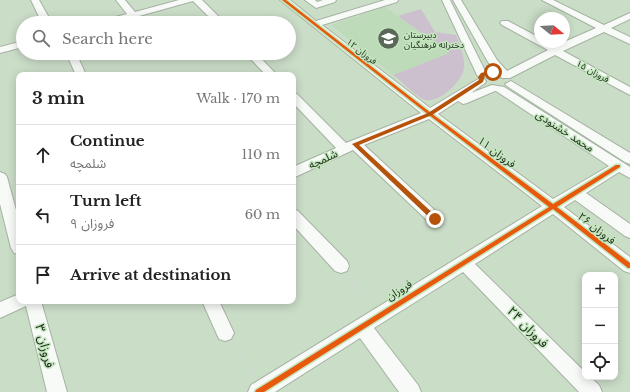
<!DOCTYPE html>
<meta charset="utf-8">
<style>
body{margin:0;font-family:"Libre Baskerville","Noto Sans Arabic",serif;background:#f6f6f6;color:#222}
.controls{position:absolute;right:12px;bottom:12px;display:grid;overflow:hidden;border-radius:8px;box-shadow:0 2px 10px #0003}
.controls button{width:36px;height:36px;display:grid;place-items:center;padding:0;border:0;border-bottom:1px solid #e0e0e0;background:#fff;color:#222;font:20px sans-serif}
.compass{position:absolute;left:534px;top:12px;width:36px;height:36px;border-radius:50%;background:#fff;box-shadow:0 2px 10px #0003;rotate:108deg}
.stop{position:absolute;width:12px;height:12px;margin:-9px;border:3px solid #b45309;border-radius:50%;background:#fff}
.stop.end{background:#b45309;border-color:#fff;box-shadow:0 1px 4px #0008}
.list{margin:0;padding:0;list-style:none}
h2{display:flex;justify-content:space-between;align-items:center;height:52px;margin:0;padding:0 16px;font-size:17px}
h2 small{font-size:13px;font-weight:400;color:#767676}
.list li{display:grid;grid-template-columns:26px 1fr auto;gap:12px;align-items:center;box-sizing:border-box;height:60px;padding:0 16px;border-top:1px solid #e0e0e0}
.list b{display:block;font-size:15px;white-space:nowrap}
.list p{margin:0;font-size:13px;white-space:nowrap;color:#767676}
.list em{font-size:13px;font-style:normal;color:#767676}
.icon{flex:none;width:22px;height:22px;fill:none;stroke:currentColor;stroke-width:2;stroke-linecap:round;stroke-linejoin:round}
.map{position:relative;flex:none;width:630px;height:392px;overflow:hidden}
.search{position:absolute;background:#fff;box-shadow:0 2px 10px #0003;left:16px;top:16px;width:280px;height:44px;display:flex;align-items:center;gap:10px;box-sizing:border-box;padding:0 14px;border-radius:22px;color:#767676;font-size:15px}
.panel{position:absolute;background:#fff;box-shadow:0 2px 10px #0003;left:16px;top:72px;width:280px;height:232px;border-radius:8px}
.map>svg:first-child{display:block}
.built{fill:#bddbb9}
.green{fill:#ccbfce}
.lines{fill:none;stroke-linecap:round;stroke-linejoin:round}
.minor-casing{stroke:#a5b3a2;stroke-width:2}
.path-far1{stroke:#d2d9d2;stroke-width:2;stroke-dasharray:1.5 1.5;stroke-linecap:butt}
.path{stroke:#d2d9d2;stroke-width:3;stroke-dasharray:2.5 2.5;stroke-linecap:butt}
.minor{fill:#f7faf7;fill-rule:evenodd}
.cycleway-casing{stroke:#c4e6be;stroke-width:3}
.cycleway{fill:#e8590c;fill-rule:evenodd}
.route{fill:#b45309}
.labels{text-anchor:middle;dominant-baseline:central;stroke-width:3;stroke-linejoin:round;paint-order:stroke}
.far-poi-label{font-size:9px;fill:#1c291a;stroke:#c4e6be;text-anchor:start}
.far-street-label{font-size:9px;fill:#1c291a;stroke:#c4e6be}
.street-label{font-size:11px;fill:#1c291a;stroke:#c4e6be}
.near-street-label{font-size:13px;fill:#1c291a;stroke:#c4e6be}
</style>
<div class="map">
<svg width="630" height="392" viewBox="0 0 630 392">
<rect width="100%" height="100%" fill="#caddc7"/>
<path class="built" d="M385 7 451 53 393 75 331 25Z"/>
<path class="green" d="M421 9 435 32 456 35C460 46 465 56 464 68 462 82 437 106 423 99 413 94 402 81 393 75L450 53 398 16Z"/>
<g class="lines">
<defs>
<g id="minor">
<path d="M31 0H39L52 23H42Z"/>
<path d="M116 0H125L135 12 179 0H202L225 23H215L193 1 114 23H98L100 21 127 14Z"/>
<path d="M280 0H290L316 21 385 0H398L397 2 322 25 430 108 480 78 477 75 442 0H450L487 75 483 78 486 81 485 83 471 93 492 85 504 87 630 167V178L619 172 586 193 630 224V238L625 236 575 200 564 207 630 257V273L624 271 553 214 475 264 585 372V377H590L599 385 602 392H579L463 272 374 328 418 385 421 392H399L360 338 275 392H248L251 385 542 206 429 119 364 145 440 215 442 219 440 223 435 225 430 223 353 150 293 178V167L336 148 293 103V93L297 94 346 143 421 113ZM495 91H496L609 166 553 199 438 114 458 101 463 104 467 103Z"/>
<path d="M305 0H315L317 2 323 0H336L335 2 316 8Z"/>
<path d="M453 0H461L497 60 507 71 548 50 502 25 500 23 502 21H508L540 38V42H547L555 46 596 28 542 0H553L604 25 630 13V19L611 28 630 37V44L604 32 563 51 630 87V95L555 55 510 78H502L488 62Z"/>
<path d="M23 41V47L0 53V47Z"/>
<path d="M66 53H76L86 75H76Z"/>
<path d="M245 53H256L277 75H266Z"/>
<path d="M511 81 630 153V164L625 162 507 86 505 84Z"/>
<path d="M0 172 5 174 7 177 19 221V254L14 253 11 248 0 204Z"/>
<path d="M293 209 298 211 347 261 349 266 347 271 341 273 335 271 293 225Z"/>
<path d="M19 294V301H41L67 392H47L26 306 0 318V302Z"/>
<path d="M202 301H219L234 333 231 339 225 341 219 339Z"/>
</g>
</defs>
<use href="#minor" class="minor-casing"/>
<g class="path-far1">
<path d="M484 25 495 24"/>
<path d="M115 75 111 67 120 53"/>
</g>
<g class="path">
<path d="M443 227 464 247"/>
<path d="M349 276 371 303"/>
<path d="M233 344 255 376"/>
</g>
<use href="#minor" class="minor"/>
<defs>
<path id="cycleway" d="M282 0H286L431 113 553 204 616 165H620V167L557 207 630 263V268H628L553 209 264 392H255L256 390 549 207 429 115Z"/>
</defs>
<use href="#cycleway" class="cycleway-casing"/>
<use href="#cycleway" class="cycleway"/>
</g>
<path class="route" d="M493 70 495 71V73L485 75 483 82 432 115 359 145 437 217V221H433L352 144 428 113 479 80 478 77 481 73Z"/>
<defs>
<symbol id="school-disc" viewBox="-11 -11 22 22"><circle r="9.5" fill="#596857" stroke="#c4e6be"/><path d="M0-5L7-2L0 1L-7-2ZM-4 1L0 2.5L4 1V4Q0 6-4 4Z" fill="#fff"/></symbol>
</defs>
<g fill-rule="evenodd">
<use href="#school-disc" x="376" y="26" width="25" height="25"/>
</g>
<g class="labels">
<g class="far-poi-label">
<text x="404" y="34">دبیرستان<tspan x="404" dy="10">دخترانه فرهنگیان</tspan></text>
</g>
<g class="far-street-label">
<text transform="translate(362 51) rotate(38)">فروزان ۱۲</text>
<text transform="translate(593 71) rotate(29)">فروزان ۱۵</text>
</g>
<g class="street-label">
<text transform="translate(565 131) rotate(33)">محمد خشنودی</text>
<text transform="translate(497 152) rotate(37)">فروزان ۱۱</text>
<text transform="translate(323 159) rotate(-25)">شلمچه</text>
<text transform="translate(597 228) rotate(38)">فروزان ۲۶</text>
<text transform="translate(399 290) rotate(-32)">فروزان</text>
</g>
<g class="near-street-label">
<text transform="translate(528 327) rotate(45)">فروزان ۲۴</text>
<text transform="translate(45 346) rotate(76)">فروزان ۳</text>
</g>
</g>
</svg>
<div class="controls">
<button>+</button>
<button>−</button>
<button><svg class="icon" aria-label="locate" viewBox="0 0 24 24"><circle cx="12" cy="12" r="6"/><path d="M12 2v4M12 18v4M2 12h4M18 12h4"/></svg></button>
</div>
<svg class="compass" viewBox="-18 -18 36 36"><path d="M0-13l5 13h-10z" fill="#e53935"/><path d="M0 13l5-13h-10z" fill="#767676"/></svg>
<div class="stop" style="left:493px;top:72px"></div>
<div class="stop end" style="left:435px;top:219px"></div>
<div class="search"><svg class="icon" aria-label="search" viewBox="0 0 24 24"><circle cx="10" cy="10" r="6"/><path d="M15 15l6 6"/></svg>Search here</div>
<section class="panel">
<h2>3 min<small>Walk · 170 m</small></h2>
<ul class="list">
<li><svg class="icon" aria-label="ahead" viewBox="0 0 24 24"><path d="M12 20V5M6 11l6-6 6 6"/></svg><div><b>Continue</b><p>شلمچه</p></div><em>110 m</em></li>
<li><svg class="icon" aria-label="left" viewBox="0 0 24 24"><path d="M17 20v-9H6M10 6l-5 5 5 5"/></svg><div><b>Turn left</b><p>فروزان ۹</p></div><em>60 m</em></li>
<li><svg class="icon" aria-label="arrive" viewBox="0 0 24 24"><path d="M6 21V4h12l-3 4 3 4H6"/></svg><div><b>Arrive at destination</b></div></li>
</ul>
</section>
</div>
